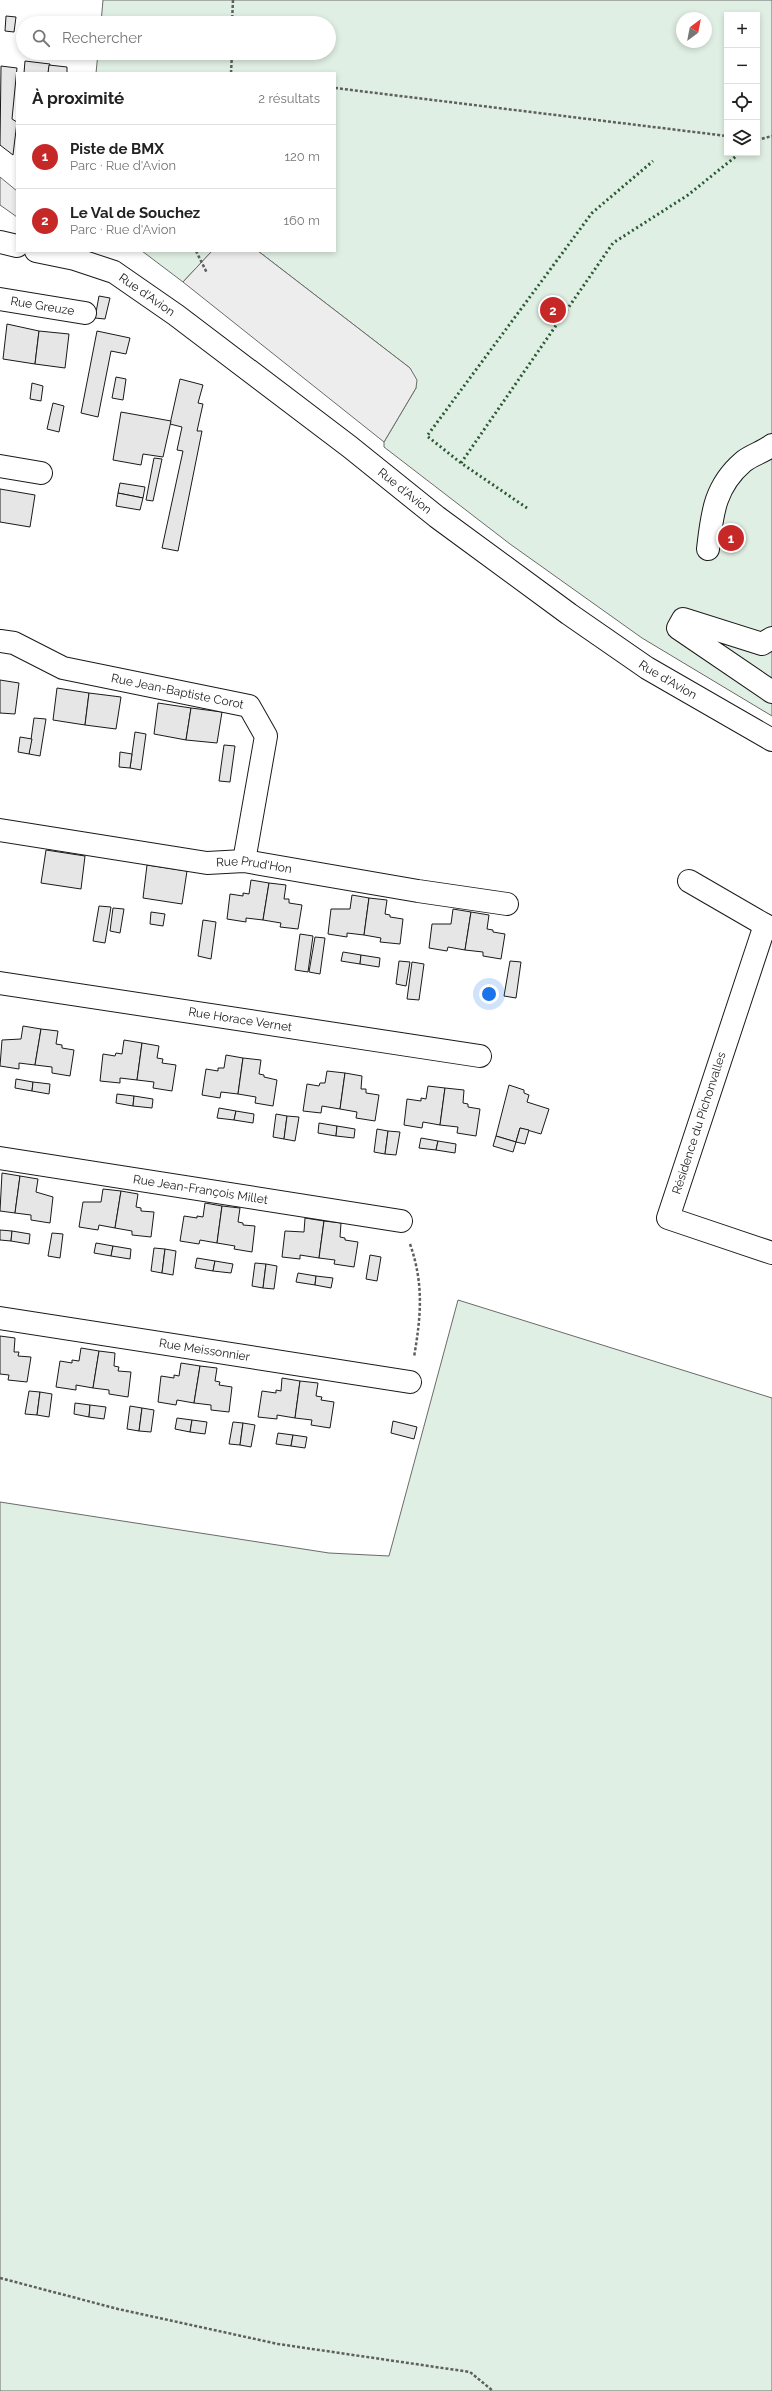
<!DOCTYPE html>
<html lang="fr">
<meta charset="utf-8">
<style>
body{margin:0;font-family:Raleway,sans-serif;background:#f2f2f2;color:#222}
.controls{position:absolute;right:12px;top:12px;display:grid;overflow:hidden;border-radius:0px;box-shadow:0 2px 6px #0003}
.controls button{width:36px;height:36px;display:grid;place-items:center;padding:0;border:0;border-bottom:1px solid #e0e0e0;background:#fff;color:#222;font:20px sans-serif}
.compass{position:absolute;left:676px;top:12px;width:36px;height:36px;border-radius:50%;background:#fff;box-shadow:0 2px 6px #0003;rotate:32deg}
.you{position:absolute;left:489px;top:994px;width:14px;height:14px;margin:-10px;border:3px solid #fff;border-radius:50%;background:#1a73e8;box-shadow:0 0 0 6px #1a73e833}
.badge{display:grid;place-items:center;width:26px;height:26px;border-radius:50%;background:#c62828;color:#fff;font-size:13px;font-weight:700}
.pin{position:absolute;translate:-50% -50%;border:2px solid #fff;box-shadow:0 1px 4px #0006}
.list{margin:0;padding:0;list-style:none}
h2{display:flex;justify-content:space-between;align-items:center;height:52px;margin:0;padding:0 16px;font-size:17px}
h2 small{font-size:13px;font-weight:400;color:#767676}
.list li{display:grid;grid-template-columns:26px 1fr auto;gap:12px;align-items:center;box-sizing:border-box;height:64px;padding:0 16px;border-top:1px solid #e0e0e0}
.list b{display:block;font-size:15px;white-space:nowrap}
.list p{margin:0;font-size:13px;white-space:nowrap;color:#767676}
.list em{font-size:13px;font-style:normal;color:#767676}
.icon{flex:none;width:22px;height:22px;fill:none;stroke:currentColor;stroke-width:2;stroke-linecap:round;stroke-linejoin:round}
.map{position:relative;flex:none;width:772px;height:2391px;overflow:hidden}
.search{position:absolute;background:#fff;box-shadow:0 2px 6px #0003;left:16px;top:16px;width:320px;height:44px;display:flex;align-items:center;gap:10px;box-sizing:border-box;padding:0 14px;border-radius:22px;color:#767676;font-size:15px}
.panel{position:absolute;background:#fff;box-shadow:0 2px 6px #0003;left:16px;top:72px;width:320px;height:180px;border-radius:0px}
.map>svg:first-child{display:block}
.green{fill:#e0efe3;stroke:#6a6a6a;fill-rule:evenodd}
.parking{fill:#ededed;stroke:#6a6a6a}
.building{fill:#e6e6e6;stroke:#1a1a1a}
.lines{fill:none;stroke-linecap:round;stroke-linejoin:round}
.minor-casing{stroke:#1a1a1a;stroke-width:24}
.path{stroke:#5f5f5f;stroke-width:2.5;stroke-dasharray:3 2;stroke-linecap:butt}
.minor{stroke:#fff;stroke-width:22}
.hedge{stroke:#2b5a34;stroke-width:3;stroke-dasharray:2 3;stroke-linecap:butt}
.labels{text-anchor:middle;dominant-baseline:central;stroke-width:3;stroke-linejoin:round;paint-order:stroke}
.street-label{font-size:12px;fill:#1a1a1a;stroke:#fff}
</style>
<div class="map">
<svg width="772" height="2391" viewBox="0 0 772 2391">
<rect width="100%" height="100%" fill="#fff"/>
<g class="green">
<path d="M103 0H772V716L642 638 510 544 384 447V442L416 388 410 368 258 251H335V73H96L98 53H329V23H101ZM727 15H757V153H727ZM682 18H706V42H682Z"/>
<path d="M142 251H212L183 282Z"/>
<path d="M458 1300 772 1398V2391H0V1502L329 1553 389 1556Z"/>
</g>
<g class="parking">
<path d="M0 177 17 191V217L0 205Z"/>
<path d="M212 251H258L410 368 417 380 416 388 384 442 183 282Z"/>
</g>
<g class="building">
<path d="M6 16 16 17 14 32 5 31Z"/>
<path d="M25 61 50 64 48 73H24Z"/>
<path d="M49 65 67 67V73H48Z"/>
<path d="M1 66 17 68 12 119 17 122 13 155 0 145Z"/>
<path d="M99 296 110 298 105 319 95 318Z"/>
<path d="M7 324 39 331 35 364 3 359Z"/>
<path d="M39 331 69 334 65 368 35 364Z"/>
<path d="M97 331 130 338 126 354 111 351 98 417 81 413Z"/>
<path d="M116 377 126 379 123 400 112 398Z"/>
<path d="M180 379 203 385 198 403 203 404 197 431H202L178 551 162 548 183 451 177 450 182 427 170 424Z"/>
<path d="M32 383 43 386 41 401 30 399Z"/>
<path d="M53 403 64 406 59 432 47 429Z"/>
<path d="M121 412 171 421 163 457 143 454 141 465 113 460Z"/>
<path d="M154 458 162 459 153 501 146 500Z"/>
<path d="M120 483 145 487 143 498 118 493Z"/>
<path d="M0 489 35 495 30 527 0 522Z"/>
<path d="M118 493 143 498 140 510 116 506Z"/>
<path d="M0 680 19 683 15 714 0 713Z"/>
<path d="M57 688 89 693 85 725 53 720Z"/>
<path d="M89 693 121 697 116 729 85 725Z"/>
<path d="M158 703 191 708 186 740 154 734Z"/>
<path d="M191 708 222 712 217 743 186 740Z"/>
<path d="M34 718 46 719 40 756 29 754Z"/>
<path d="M135 732 146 734 141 770 130 768Z"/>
<path d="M20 737 32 739 29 754 18 752Z"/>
<path d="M224 745 235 746 230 782 219 781Z"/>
<path d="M120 752 132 754 130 768 119 767Z"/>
<path d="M46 850 85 856 81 889 41 883Z"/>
<path d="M147 865 187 871 182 904 143 898Z"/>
<path d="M251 880 269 883 263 920 246 918V922L227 919 230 894 243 896V893L249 894Z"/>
<path d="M269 883 286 885 284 899H289V903L302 905 298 929 280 927 281 923 263 920Z"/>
<path d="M352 895 369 898 364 935 347 933V937L328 934 331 909H350Z"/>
<path d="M369 898 387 900 385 914 390 915V917L403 919 400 944 380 942 381 938 364 935Z"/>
<path d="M99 906 111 907 105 943 93 941Z"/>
<path d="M113 908 124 909 120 933 110 931Z"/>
<path d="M453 909 471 912 465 950 448 947 447 951 429 948 432 924H451Z"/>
<path d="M151 912 165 914 163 926 150 924Z"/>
<path d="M471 912 489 915 487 929 493 930V932L505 934 501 959 483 956V952L465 950Z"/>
<path d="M203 920 216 922 211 959 198 956Z"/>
<path d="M300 934 313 936 308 972 295 970Z"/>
<path d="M315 937 325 938 320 974 309 972Z"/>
<path d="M343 952 361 955 360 964 341 961Z"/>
<path d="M361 955 380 958 379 967 360 964Z"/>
<path d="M399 961 410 962 406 986 396 984Z"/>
<path d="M510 961 521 962 516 998 504 996Z"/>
<path d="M412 962 424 964 419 1000 407 999Z"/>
<path d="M23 1026 41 1029 35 1065 19 1063V1069L0 1066 2 1040 21 1039Z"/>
<path d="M41 1029 58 1031 56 1044 62 1045V1048L74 1050 70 1076 52 1073V1067L35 1065Z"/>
<path d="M124 1040 142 1043 137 1080 120 1078V1083L100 1081 103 1054 115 1056 116 1053 122 1054Z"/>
<path d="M142 1043 159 1046 157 1058 163 1059 162 1063 176 1065 172 1091 153 1088 154 1082 137 1080Z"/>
<path d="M226 1055 243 1058 238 1094 221 1092 220 1098 202 1095 206 1069 218 1071V1068H224Z"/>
<path d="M243 1058 261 1060 259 1074 264 1075V1077L277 1080 273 1106 255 1103 256 1097 238 1094Z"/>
<path d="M327 1071 345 1073 340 1109 322 1106 321 1113 303 1111 307 1084 319 1086 320 1083H325Z"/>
<path d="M345 1073 362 1076 361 1089H366V1093L379 1095 375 1121 356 1118 357 1112 340 1109Z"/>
<path d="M16 1079 33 1082 32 1091 15 1088Z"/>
<path d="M33 1082 50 1084 49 1094 32 1091Z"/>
<path d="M509 1085 524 1090V1093L529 1095 527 1102 549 1109 541 1134 520 1128 516 1142 496 1136Z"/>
<path d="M428 1086 445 1088 440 1125 423 1122 422 1128 404 1125 407 1099 421 1101V1098L426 1099Z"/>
<path d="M445 1088 464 1090 463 1103 468 1104V1107L480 1109 476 1136 457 1133 458 1127 440 1125Z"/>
<path d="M117 1094 134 1096 133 1106 116 1103Z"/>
<path d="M134 1096 153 1099 152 1108 133 1106Z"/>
<path d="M219 1108 236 1111 234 1120 217 1118Z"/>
<path d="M236 1111 254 1114 253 1123 234 1120Z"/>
<path d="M276 1114 287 1116 284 1139 273 1137Z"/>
<path d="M287 1116 299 1117 295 1141 284 1139Z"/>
<path d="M319 1123 337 1126 336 1136 318 1133Z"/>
<path d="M337 1126 355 1129 354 1138 336 1136Z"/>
<path d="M520 1128 529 1130 525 1144 516 1142Z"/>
<path d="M377 1129 388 1131 385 1154 374 1152Z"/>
<path d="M388 1131 400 1132 396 1155 385 1154Z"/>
<path d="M496 1136 516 1142 513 1152 493 1146Z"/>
<path d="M421 1138 438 1141 436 1150 419 1148Z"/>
<path d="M438 1141 456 1144 455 1153 436 1150Z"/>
<path d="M2 1173 20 1176 15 1213 0 1211Z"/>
<path d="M20 1176 38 1179 36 1192 53 1197 50 1223 31 1220V1215L15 1213Z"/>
<path d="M103 1189 121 1191 115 1228 99 1225 98 1230 79 1227 83 1202H101Z"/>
<path d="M121 1191 138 1194 136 1207 141 1208V1211L154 1212 151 1237 132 1235V1231L115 1228Z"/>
<path d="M205 1203 222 1206 217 1243 200 1240 199 1244 180 1241 184 1216 197 1218V1216L203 1217Z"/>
<path d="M222 1206 240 1208 238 1222 243 1223V1225L255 1226 252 1252 234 1249 235 1246 217 1243Z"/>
<path d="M305 1218 324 1221 319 1258 300 1255V1259L282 1257 285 1231 304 1232Z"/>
<path d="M324 1221 341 1223 340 1237 345 1238V1240L358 1242 354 1267 334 1264 335 1260 319 1258Z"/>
<path d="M0 1230 12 1231 11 1241 0 1240Z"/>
<path d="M12 1231 30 1234 29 1244 11 1241Z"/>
<path d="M52 1233 63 1234 60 1258 48 1256Z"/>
<path d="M96 1243 113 1246 111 1256 94 1253Z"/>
<path d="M113 1246 131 1249 130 1259 111 1256Z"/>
<path d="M154 1248 165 1249 162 1273 151 1271Z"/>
<path d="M165 1249 176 1251 173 1275 162 1273Z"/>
<path d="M370 1255 381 1257 377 1281 366 1279Z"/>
<path d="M197 1258 215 1261 213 1271 195 1268Z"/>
<path d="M215 1261 233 1264 231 1273 213 1271Z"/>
<path d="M255 1263 266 1264 263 1288 252 1286Z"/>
<path d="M266 1264 277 1266 274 1289 263 1288Z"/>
<path d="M298 1273 316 1276 315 1285 296 1282Z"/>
<path d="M316 1276 333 1278 331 1288 315 1285Z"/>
<path d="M0 1336 15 1338 14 1352H19L18 1356 31 1357 27 1382 8 1380 9 1375 0 1374Z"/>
<path d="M81 1348 99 1351 93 1388 76 1385V1390L56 1387 60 1361 72 1363V1360L79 1361Z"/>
<path d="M99 1351 115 1353 114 1366 119 1367 118 1371 131 1372 128 1397 109 1394V1390L93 1388Z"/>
<path d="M181 1363 200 1366 194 1403 177 1400 176 1405 158 1402 161 1376 174 1378V1375L179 1376Z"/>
<path d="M200 1366 217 1368 215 1381 220 1382 219 1385 232 1387 229 1412 211 1410V1405L194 1403Z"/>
<path d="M282 1378 300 1381 295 1418 277 1415V1419L258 1417 262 1391 276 1393V1390L281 1391Z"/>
<path d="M300 1381 318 1383 316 1396 322 1397 321 1400 334 1402 330 1428 311 1425 312 1420 295 1418Z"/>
<path d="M29 1391 40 1392 37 1415 25 1414Z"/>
<path d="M40 1392 52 1394 49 1417 37 1415Z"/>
<path d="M75 1403 90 1405 89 1417 74 1414Z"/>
<path d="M90 1405 106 1407 104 1419 89 1417Z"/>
<path d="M130 1406 142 1408 139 1431 127 1429Z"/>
<path d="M142 1408 154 1410 151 1432 139 1431Z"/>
<path d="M177 1418 192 1420 190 1432 175 1429Z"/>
<path d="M192 1420 207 1422 205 1434 190 1432Z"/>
<path d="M393 1421 417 1427 414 1439 391 1433Z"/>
<path d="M233 1422 243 1423 240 1445 229 1444Z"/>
<path d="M243 1423 255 1425 251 1447 240 1445Z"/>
<path d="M278 1433 293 1435 291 1446 276 1444Z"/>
<path d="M293 1435 307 1437 305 1448 291 1446Z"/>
</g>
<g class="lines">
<defs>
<g id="minor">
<path d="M0 242 17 246"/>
<path id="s1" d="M36 251 75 259 114 272 176 315 350 447 437 517 569 614 647 668 772 740"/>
<path id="s2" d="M0 299 85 313"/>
<path d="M0 466 41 473"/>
<path d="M708 549C712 515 714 487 743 462 751 455 764 452 772 445"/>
<path d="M772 638 762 644 683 619 678 628 772 692"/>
<path id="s3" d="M0 641 14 643 63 668 249 706 266 736 244 861"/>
<path id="s4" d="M0 830 207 863 244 861 418 891 507 904"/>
<path d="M689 881 765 925"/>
<path d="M772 929 765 925 668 1218 772 1253"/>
<path id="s5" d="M0 983 480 1056"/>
<path id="s6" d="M0 1158 401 1221"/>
<path id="s7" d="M0 1318 410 1382"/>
</g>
</defs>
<use href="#minor" class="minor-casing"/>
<g class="path">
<path d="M232 23 233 0"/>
<path d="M231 73 232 53"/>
<path d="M335 88 727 136"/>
<path d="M757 140 772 136"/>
<path d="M196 251 207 273"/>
<path d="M410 1244C424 1284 421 1316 414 1357"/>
<path d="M0 2278 118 2309 278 2344 470 2372 493 2391"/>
</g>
<use href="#minor" class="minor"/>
<g class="hedge">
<path d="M461 463 613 243 688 195 740 153"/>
<path d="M527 508 461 463 427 436 592 213 653 161"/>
</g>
</g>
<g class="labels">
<g class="street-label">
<text stroke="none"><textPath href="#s1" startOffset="121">Rue d'Avion</textPath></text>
<text stroke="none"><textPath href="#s2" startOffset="43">Rue Greuze</textPath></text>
<text stroke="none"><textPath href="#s1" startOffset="445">Rue d'Avion</textPath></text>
<text stroke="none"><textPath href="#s1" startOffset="769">Rue d'Avion</textPath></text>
<text stroke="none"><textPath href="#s3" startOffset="186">Rue Jean-Baptiste Corot</textPath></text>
<text stroke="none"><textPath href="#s4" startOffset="257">Rue Prud'Hon</textPath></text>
<text stroke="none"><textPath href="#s5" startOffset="243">Rue Horace Vernet</textPath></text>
<text transform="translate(699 1123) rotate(-72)">Résidence du Pichonvalles</text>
<text stroke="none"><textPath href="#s6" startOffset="203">Rue Jean-François Millet</textPath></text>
<text stroke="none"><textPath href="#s7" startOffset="207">Rue Meissonnier</textPath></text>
</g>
</g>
</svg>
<div class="controls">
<button>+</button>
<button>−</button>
<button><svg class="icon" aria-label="locate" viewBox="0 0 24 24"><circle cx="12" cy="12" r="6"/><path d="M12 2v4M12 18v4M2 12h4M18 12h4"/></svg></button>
<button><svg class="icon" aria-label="layers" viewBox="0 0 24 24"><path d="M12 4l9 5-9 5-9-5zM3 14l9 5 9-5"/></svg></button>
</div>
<svg class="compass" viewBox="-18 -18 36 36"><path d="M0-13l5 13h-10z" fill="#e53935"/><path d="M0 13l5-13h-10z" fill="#767676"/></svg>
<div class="you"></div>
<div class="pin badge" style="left:731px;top:538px">1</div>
<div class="pin badge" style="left:553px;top:310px">2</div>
<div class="search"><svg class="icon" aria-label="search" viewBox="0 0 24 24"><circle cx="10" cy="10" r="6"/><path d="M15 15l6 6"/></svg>Rechercher</div>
<section class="panel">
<h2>À proximité<small>2 résultats</small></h2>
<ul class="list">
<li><span class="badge">1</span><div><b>Piste de BMX</b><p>Parc · Rue d'Avion</p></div><em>120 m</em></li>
<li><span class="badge">2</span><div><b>Le Val de Souchez</b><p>Parc · Rue d'Avion</p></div><em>160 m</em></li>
</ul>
</section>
</div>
